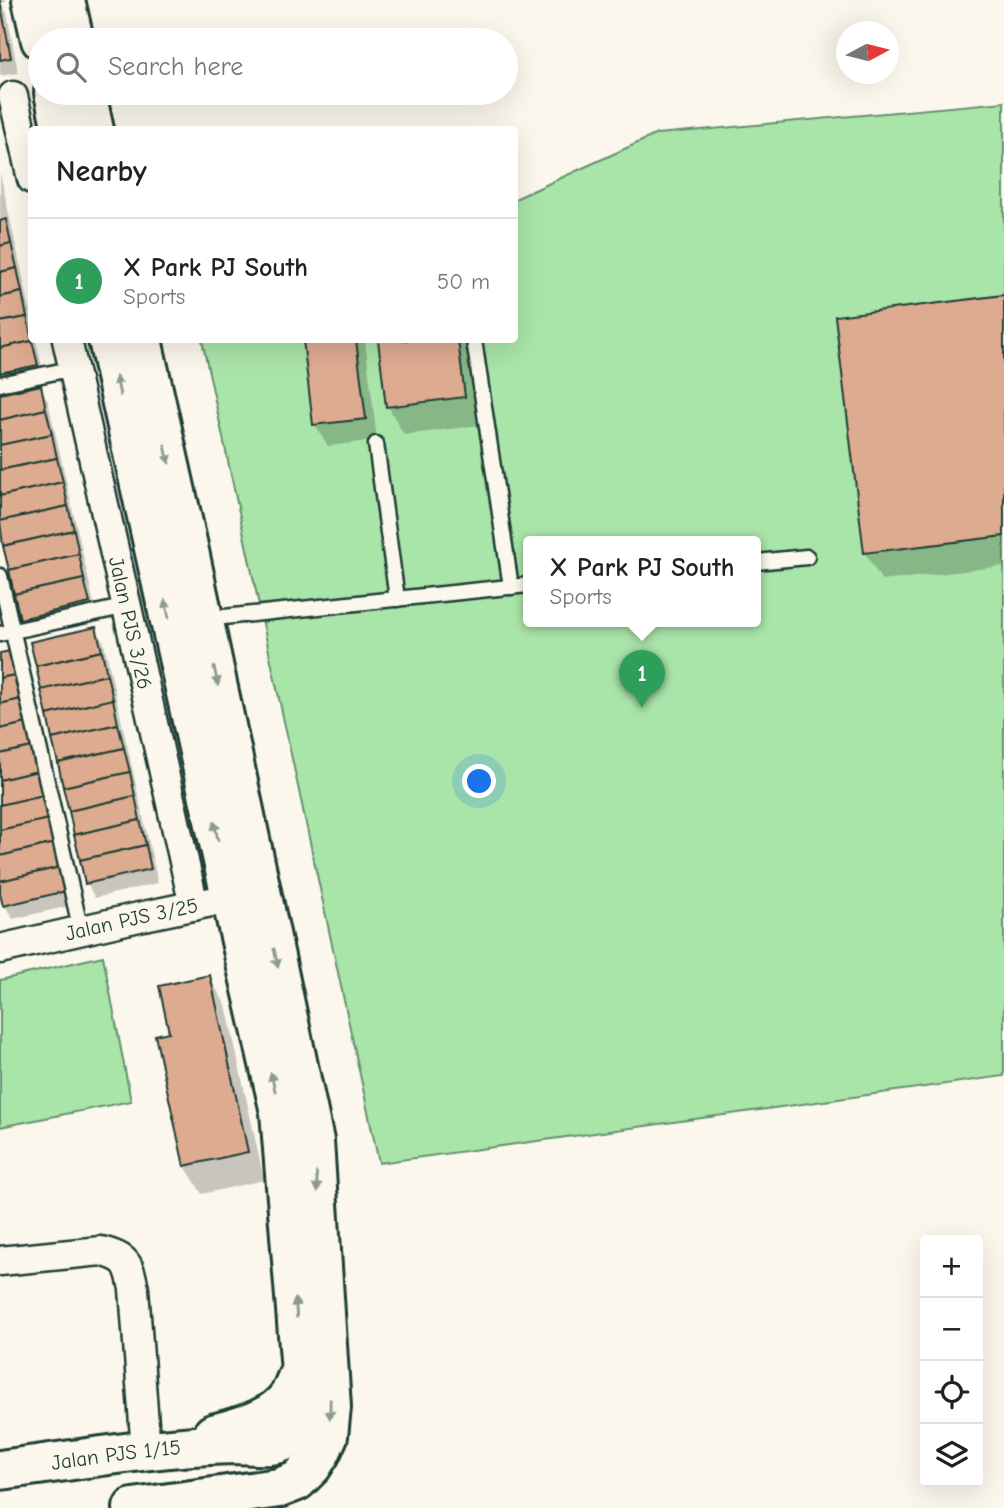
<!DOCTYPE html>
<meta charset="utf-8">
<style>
body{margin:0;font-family:"Comic Neue",sans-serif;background:#f2f2f2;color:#222}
.controls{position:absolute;right:21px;bottom:21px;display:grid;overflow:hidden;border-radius:7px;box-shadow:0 7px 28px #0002}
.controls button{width:63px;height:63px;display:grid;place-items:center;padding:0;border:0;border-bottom:2px solid #e0e0e0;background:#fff;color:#222;font:35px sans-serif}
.compass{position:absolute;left:836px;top:21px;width:63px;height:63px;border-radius:50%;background:#fff;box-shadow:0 7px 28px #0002;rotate:83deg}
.you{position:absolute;left:480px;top:782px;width:24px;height:24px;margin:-18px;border:5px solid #fff;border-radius:50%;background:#1a73e8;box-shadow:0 0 0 10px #1a73e833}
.badge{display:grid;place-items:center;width:46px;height:46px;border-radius:50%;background:#2563eb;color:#fff;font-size:23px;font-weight:700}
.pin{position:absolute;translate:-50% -58px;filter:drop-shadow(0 2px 4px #0008)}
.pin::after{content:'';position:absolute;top:37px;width:24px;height:21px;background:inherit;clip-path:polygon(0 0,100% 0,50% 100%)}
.popup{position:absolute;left:523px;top:536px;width:238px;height:91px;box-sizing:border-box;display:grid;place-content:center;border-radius:7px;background:#fff;filter:drop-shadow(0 2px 5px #0005);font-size:23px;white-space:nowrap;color:#767676}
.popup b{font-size:26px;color:#222}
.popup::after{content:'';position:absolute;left:50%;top:100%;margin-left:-14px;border:14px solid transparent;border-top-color:#fff}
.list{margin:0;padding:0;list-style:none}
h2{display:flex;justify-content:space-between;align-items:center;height:91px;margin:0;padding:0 28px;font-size:30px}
h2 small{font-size:23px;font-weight:400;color:#767676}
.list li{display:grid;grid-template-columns:46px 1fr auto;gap:21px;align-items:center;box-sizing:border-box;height:126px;padding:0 28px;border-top:2px solid #e0e0e0}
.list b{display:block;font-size:26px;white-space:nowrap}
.list p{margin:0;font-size:23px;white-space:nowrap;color:#767676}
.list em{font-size:23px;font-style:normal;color:#767676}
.icon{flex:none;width:38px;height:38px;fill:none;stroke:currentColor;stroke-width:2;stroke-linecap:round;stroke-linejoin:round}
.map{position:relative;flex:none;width:1004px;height:1508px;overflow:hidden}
.search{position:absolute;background:#fff;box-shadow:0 7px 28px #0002;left:28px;top:28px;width:490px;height:77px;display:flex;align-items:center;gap:18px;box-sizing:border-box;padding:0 24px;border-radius:38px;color:#767676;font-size:26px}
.panel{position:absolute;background:#fff;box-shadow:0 7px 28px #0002;left:28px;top:126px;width:490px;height:217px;border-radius:7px}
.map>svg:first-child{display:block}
.green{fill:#a9e4a9;stroke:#64906e;stroke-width:2;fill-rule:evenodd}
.shadow{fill:#0003}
.building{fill:#ddab90;stroke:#1f3d34;stroke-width:2}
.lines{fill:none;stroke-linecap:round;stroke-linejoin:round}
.service-casing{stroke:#1f3d34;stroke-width:19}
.minor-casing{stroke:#1f3d34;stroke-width:33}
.secondary-casing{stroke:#1f3d34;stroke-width:44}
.service{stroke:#fbf7ec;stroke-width:14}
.minor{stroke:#fbf7ec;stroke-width:28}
.secondary{stroke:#fbf7ec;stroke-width:38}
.oneway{fill:#8d9a90}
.labels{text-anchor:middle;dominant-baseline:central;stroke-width:5;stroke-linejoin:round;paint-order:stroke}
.street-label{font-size:21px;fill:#1f3d34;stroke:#fbf7ec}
</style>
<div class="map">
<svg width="1004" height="1508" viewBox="0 0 1004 1508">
<rect width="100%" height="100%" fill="#fbf7ec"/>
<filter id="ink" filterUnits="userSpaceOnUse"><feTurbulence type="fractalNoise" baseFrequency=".0143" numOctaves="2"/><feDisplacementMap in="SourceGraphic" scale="14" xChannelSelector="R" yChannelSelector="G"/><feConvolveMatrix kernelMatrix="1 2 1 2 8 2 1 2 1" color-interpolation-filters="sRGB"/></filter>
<g filter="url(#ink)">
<g class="green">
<path d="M1004 102V1076L379 1163 202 340H514L515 199 657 134ZM528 542H756V622H528Z"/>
<path d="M103 956 131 1101 0 1127V980Z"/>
</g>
<g class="shadow">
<path d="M0 0H5L6 2 1 3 7 13 18 73 0 76Z"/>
<path d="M0 173 32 319V340H36L45 379 0 389Z"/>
<path d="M1004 297V566L882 581 865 553Z"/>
<path d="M305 340H365L377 440 328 446 315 424Z"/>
<path d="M379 340H469L480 425 404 435 388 406Z"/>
<path d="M40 387 48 401 97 617 30 632 21 618 0 523V396Z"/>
<path d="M0 580 13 638 0 641Z"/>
<path d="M96 629 104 643 158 883 95 898 87 883Z"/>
<path d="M9 653 17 667 73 905 13 919 4 905 0 886V655Z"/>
<path d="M209 977 226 1005 264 1180 202 1194 185 1166 157 1036 171 1033Z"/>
</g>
<g class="building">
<path d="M0 0 11 58 0 60Z"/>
<path d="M6 219 11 243 0 246V221Z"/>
<path d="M11 243 17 268 0 272V246Z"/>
<path d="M17 268 22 292 0 297V272Z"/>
<path d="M22 292 27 317 0 322V297Z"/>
<path d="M1004 295V536L864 553 835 316Z"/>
<path d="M27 317 32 341 0 348V322Z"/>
<path d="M303 340H356L366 419 313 425Z"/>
<path d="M378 340H458L465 397 386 407Z"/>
<path d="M32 341 38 365 0 373V348Z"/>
<path d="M41 385 46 409 0 420V394Z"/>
<path d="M46 409 52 434 0 445V420Z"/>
<path d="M52 434 57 458 0 470V445Z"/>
<path d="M57 458 63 482 0 496V470Z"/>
<path d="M63 482 68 506 0 521V496Z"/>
<path d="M68 506 74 530 3 546 0 521Z"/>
<path d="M74 530 79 554 9 570 3 546Z"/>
<path d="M79 554 84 579 14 594 9 570Z"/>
<path d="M84 579 90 603 20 619 14 594Z"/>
<path d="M96 627 102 651 36 666 30 642Z"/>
<path d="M10 651 15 675 0 678V653Z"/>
<path d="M102 651 107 675 41 690 36 666Z"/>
<path d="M15 675 21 699 0 704V678Z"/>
<path d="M107 675 113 699 47 715 41 690Z"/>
<path d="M21 699 27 723 0 729V704Z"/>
<path d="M113 699 118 724 52 739 47 715Z"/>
<path d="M27 723 32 747 0 754V729Z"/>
<path d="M118 724 124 748 58 763 52 739Z"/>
<path d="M32 747 38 771 0 780V754Z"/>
<path d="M124 748 130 772 63 787 58 763Z"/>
<path d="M38 771 44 795 0 805V780Z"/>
<path d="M130 772 135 796 69 811 63 787Z"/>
<path d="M44 795 49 819 0 830V805Z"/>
<path d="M135 796 140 820 74 835 69 811Z"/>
<path d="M49 819 55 843 0 856V830Z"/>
<path d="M140 820 146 845 80 860 74 835Z"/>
<path d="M55 843 61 867 0 881V856Z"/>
<path d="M146 845 151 869 85 884 80 860Z"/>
<path d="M61 867 66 891 3 906 0 894V881Z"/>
<path d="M210 975 248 1152 184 1166 155 1035 169 1032 159 986Z"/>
</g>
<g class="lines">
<defs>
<g id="service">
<path d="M474 340 511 587"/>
<path d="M0 384 74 368"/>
<path d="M376 444 397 599"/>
<path d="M756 562 807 557"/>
<path d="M0 576 81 931"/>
<path d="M205 619 528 585"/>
<path d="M0 634 127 606"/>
</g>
<g id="minor">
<path d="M13 96 32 179"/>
<path id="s1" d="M67 340 194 906"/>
<path id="s2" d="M0 949 139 917 211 902"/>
<path d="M0 1261 101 1251C127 1258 129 1263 134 1289L146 1451"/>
</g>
<g id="secondary">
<path d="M32 0 41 40"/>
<path d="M65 0 74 40"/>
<path d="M54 93 62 130"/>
<path d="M86 93 94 130"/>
<path d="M213 1434C239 1427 275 1419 290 1394 294 1386 297 1377 301 1369"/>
<path id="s3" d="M0 1470C77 1460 156 1446 234 1444 250 1444 272 1449 286 1440 300 1431 301 1410 303 1396L280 1112 231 897 108 340"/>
<path d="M133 1508 279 1488 297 1481 312 1466 321 1452 328 1436 331 1407 314 1141 186 537 142 340"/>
</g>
</defs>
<use href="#service" class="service-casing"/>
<use href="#minor" class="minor-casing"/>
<use href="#secondary" class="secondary-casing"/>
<use href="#service" class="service"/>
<use href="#minor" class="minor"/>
<use href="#secondary" class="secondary"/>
</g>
<defs><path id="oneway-solid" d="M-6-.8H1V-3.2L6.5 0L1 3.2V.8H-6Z" transform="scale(1.75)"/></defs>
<g class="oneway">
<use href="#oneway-solid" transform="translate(118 386) rotate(-102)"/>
<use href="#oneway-solid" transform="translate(167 454) rotate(77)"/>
<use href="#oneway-solid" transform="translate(167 609) rotate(-102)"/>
<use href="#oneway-solid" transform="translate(216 676) rotate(78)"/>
<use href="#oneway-solid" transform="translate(216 831) rotate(-102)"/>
<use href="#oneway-solid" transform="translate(276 958) rotate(78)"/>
<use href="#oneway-solid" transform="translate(273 1082) rotate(-103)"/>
<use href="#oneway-solid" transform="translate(317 1182) rotate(86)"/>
<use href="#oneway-solid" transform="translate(296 1308) rotate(-95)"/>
<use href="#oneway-solid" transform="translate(330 1409) rotate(91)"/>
</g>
</g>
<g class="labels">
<g class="street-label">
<text stroke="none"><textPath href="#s1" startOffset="290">Jalan PJS 3/26</textPath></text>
<text stroke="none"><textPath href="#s2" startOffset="135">Jalan PJS 3/25</textPath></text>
<text stroke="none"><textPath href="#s3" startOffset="117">Jalan PJS 1/15</textPath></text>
</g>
</g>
</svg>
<div class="controls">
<button>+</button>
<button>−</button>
<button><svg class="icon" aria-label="locate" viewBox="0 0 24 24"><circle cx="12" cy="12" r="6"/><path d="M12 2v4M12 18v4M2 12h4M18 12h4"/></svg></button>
<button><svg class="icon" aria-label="layers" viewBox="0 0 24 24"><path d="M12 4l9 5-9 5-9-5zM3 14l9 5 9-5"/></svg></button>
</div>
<svg class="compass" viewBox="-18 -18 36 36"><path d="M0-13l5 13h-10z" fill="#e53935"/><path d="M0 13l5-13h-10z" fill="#767676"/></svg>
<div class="you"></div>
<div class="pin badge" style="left:642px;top:708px;background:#2e9e5b">1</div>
<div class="popup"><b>X Park PJ South</b>Sports</div>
<div class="search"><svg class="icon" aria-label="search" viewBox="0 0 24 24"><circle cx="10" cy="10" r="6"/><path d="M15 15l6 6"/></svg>Search here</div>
<section class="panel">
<h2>Nearby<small></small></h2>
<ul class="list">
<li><span class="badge" style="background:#2e9e5b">1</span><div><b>X Park PJ South</b><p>Sports</p></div><em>50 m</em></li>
</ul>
</section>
</div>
